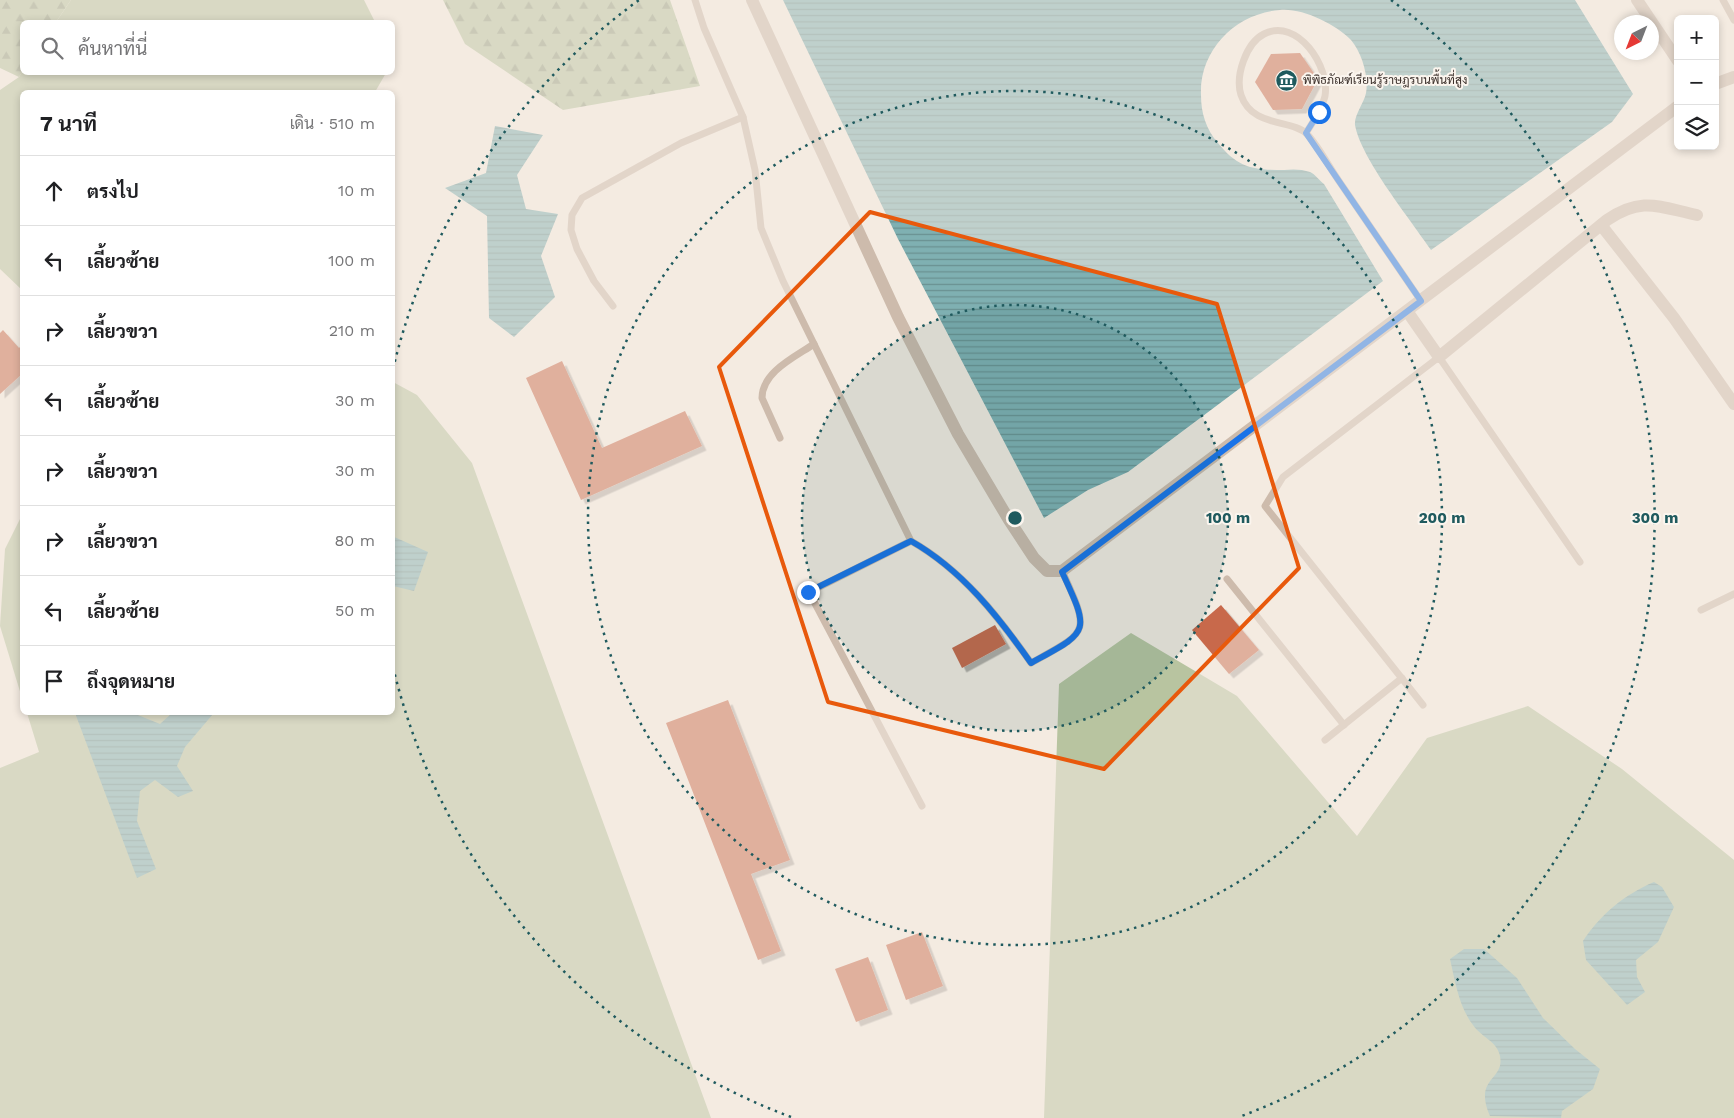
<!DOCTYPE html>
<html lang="th">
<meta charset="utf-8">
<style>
body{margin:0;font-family:"Work Sans",Sarabun,sans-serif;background:#f2f2f2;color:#202124}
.controls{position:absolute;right:15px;top:15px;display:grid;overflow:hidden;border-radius:8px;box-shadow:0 2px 8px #0003}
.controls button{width:45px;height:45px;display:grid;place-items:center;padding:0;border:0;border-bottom:1px solid #e0e0e0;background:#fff;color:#202124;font:25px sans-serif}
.compass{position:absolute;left:1614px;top:15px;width:45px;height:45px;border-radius:50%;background:#fff;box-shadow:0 2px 8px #0003;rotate:222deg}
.stop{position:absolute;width:15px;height:15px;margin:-11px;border:4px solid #1a73e8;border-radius:50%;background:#fff}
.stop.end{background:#1a73e8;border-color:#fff;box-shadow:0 1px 5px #0008}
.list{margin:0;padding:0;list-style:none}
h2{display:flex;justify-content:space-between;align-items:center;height:65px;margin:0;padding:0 20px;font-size:21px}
h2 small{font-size:16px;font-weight:400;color:#757577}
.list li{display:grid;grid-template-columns:32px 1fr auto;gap:15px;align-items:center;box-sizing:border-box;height:70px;padding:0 20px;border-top:1px solid #e0e0e0}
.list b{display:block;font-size:19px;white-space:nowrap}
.list em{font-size:16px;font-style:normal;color:#757577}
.icon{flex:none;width:28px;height:28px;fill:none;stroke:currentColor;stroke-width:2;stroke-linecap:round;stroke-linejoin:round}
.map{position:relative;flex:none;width:1734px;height:1118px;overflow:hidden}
.search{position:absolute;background:#fff;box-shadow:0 2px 8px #0003;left:20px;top:20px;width:375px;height:55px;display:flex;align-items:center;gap:12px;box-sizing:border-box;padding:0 18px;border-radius:8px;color:#757577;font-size:19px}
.panel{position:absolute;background:#fff;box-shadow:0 2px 8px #0003;left:20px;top:90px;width:375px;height:625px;border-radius:8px}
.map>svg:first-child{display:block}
.green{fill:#b8c4a0}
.forest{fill:url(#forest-firs)}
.water{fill:url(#water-rules)}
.building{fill:#c8694b;filter:url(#shadow)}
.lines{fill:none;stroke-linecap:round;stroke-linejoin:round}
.service{stroke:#cdbbac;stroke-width:7}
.minor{stroke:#cdbbac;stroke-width:12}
.route{stroke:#1a73e8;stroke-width:6}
.marked{fill:none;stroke:#e8590c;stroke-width:4;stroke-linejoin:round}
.ring{fill:none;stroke:#1f5a5e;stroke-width:2.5;stroke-dasharray:2.5 5}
.labels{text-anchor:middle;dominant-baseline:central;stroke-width:4;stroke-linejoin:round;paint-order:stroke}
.poi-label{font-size:12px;fill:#3b302b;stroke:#fbf5ee;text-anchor:start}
.centre{fill:#1f5a5e;stroke:#fbf5ee;stroke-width:2.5}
.ring-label{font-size:15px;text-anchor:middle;font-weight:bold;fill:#1f5a5e;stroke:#fbf5ee;stroke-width:4;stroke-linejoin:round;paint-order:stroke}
</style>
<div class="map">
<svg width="1734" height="1118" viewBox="0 0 1734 1118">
<defs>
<pattern id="forest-firs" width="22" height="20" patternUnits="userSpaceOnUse" patternTransform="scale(1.25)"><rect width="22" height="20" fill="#b8c4a0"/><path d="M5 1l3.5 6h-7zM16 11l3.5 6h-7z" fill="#97a083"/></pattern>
<pattern id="water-rules" width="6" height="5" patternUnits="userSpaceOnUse" patternTransform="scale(1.25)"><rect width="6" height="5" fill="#7fb0b2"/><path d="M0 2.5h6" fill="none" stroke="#699091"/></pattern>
<filter id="shadow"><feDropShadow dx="4.5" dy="4.5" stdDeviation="0" flood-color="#0004"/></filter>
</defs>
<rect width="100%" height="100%" fill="#f4ebe1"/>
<g class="green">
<path d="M71 0H364L375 22H56Z"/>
<path d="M22 72 386 73 375 92H22V290L0 269V90L19 77Z"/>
<path d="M393 382 417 395 472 463 711 1118H0V768L39 752 27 713 392 712Z"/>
<path d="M22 515V698L0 626 5 549Z"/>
<path d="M1131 633 1237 696 1357 836 1427 738 1528 706 1622 769 1734 860V1118H1044L1059 684Z"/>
</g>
<g class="forest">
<path d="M0 0H71L56 22H22V72L19 77 0 68Z"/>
<path d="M443 0H670L700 86 563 110 465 44Z"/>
</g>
<g class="water">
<path d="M783 0H1575L1633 94 1612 122 1431 250C1411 220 1361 159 1355 125 1354 115 1364 103 1366 93 1369 77 1362 53 1351 40 1335 24 1303 8 1280 10 1236 13 1199 50 1201 95 1201 113 1206 129 1218 143 1238 168 1253 170 1284 170 1292 169 1302 169 1310 172 1315 174 1320 181 1324 184L1383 281 1128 472 1088 490 1044 518 898 239Z"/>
<path d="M495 126 543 135 517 175 526 209 558 214 541 256 555 297 514 337 489 318 487 216 445 188 486 173Z"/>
<path d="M392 536 428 552 414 591 393 586Z"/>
<path d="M210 713 213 714 185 747 177 766 193 791 178 797 155 780 140 791 137 821 156 869 137 878 75 713H133L160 724 172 713Z"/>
<path d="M1654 882 1662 887 1674 907 1658 942 1636 960 1637 977 1645 992 1627 1005 1586 960 1583 941C1600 915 1625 894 1654 882Z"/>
<path d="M1464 949H1484L1517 978 1543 1018 1575 1049 1600 1069 1593 1089 1562 1111 1561 1118 1490 1116C1473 1077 1505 1081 1500 1056 1497 1041 1481 1037 1473 1025 1459 1007 1455 981 1450 959Z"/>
</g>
<g class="building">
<path d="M1300 53 1318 79 1302 109 1273 110 1255 82 1271 54Z"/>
<path d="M3 330 19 348 22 345V374L0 394V333Z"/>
<path d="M562 361 602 448 685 411 702 446 581 500 526 378Z"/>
<path d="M1221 605 1259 650 1229 674 1192 630Z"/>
<path d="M995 625 1006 644 962 668 952 648Z"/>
<path d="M728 700 790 860 751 874 781 951 758 960 666 723Z"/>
<path d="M922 932 943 986 906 1000 886 945Z"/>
<path d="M868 957 888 1010 856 1022 835 969Z"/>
</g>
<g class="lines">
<g class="service">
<path d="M695 0 704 28 743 117 755 170 761 228 783 281 911 541C962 570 998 616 1031 663 1089 631 1091 634 1062 571"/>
<path d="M1723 0 1734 20"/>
<path d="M1306 133C1313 122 1322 109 1325 96 1330 67 1298 17 1264 34 1246 43 1235 76 1241 95 1252 128 1292 119 1307 134 1320 148 1330 169 1341 184 1368 223 1394 262 1421 301"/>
<path d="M613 306 594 281 577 249 571 230 572 215 582 198 681 143 743 117"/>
<path d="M780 438 762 398C762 372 795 357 814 344"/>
<path d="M911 541 809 592 922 806"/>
<path d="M1227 579 1344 725"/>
<path d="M1701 610 1734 594"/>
<path d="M1423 705 1265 506 1283 477 1439 357 1580 562"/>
<path d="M1325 740 1402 678"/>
</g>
<g class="minor">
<path d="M752 0 898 317 958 434 1009 520 1034 558 1047 571H1062L1678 106"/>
<path d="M1637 0 1678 61"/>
<path d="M1715 84 1734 77"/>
<path d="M1601 225 1674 318 1734 404"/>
<path d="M1407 311 1439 357 1607 220C1642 196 1659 207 1697 215"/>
</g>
</g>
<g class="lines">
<path class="route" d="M808 592 911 541C962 570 998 616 1031 663 1089 631 1091 634 1062 572L1421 301 1306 133 1319 112"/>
</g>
<path d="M0 0H1734V1118H0ZM870 212 1217 304 1299 568 1104 769 828 702 719 367Z" fill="#f4ebe1" fill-opacity=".55" fill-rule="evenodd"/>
<path class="marked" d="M870 212 1217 304 1299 568 1104 769 828 702 719 367Z"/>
<circle cx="1015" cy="518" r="213" fill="#1f5a5e" fill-opacity=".12"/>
<g class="ring">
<circle cx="1015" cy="518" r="213"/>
<circle cx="1015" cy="518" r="427"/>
<path d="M791 1117A640 640 0 0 1 393 667M393 369A640 640 0 0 1 639 0M1391 0A640 640 0 0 1 1239 1117"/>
</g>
<defs>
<symbol id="museum-disc" viewBox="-11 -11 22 22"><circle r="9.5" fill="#1f5a5e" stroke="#fbf5ee"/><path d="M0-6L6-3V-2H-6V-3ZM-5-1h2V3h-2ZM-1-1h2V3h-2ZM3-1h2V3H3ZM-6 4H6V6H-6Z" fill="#fff"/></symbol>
</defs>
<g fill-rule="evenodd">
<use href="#museum-disc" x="1274" y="68" width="25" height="25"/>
</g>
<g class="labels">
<g class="poi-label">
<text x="1303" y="80">พิพิธภัณฑ์เรียนรู้ราษฎรบนพื้นที่สูง</text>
</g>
</g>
<circle cx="1015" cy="518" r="8" class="centre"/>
<g class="ring-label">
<text x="1228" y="523">100 m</text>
<text x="1442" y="523">200 m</text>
<text x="1655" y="523">300 m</text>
</g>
</svg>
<div class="controls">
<button>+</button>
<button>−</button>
<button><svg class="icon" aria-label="layers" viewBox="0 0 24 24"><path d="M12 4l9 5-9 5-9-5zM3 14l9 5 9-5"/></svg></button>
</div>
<svg class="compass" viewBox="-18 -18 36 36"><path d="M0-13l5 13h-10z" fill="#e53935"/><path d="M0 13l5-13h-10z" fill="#757577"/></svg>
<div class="stop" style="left:1319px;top:112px"></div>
<div class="stop end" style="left:808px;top:592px"></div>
<div class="search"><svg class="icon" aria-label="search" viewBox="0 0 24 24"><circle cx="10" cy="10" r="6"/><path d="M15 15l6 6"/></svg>ค้นหาที่นี่</div>
<section class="panel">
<h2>7 นาที<small>เดิน · 510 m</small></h2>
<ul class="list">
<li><svg class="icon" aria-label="ahead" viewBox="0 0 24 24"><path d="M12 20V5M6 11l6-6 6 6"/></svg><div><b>ตรงไป</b></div><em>10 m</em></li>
<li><svg class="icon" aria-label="left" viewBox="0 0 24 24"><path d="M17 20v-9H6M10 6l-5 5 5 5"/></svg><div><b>เลี้ยวซ้าย</b></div><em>100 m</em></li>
<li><svg class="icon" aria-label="right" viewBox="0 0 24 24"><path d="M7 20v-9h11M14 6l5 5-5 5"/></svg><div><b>เลี้ยวขวา</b></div><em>210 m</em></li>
<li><svg class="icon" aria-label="left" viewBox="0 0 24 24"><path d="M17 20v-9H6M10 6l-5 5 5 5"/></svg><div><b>เลี้ยวซ้าย</b></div><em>30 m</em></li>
<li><svg class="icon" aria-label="right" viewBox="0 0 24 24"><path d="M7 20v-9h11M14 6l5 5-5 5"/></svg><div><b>เลี้ยวขวา</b></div><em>30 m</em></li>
<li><svg class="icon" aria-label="right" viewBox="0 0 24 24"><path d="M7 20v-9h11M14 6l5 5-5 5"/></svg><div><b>เลี้ยวขวา</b></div><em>80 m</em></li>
<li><svg class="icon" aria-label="left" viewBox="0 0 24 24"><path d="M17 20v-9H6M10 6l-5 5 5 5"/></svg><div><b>เลี้ยวซ้าย</b></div><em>50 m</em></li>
<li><svg class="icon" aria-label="arrive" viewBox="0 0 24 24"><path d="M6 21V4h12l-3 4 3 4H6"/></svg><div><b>ถึงจุดหมาย</b></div></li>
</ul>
</section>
</div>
